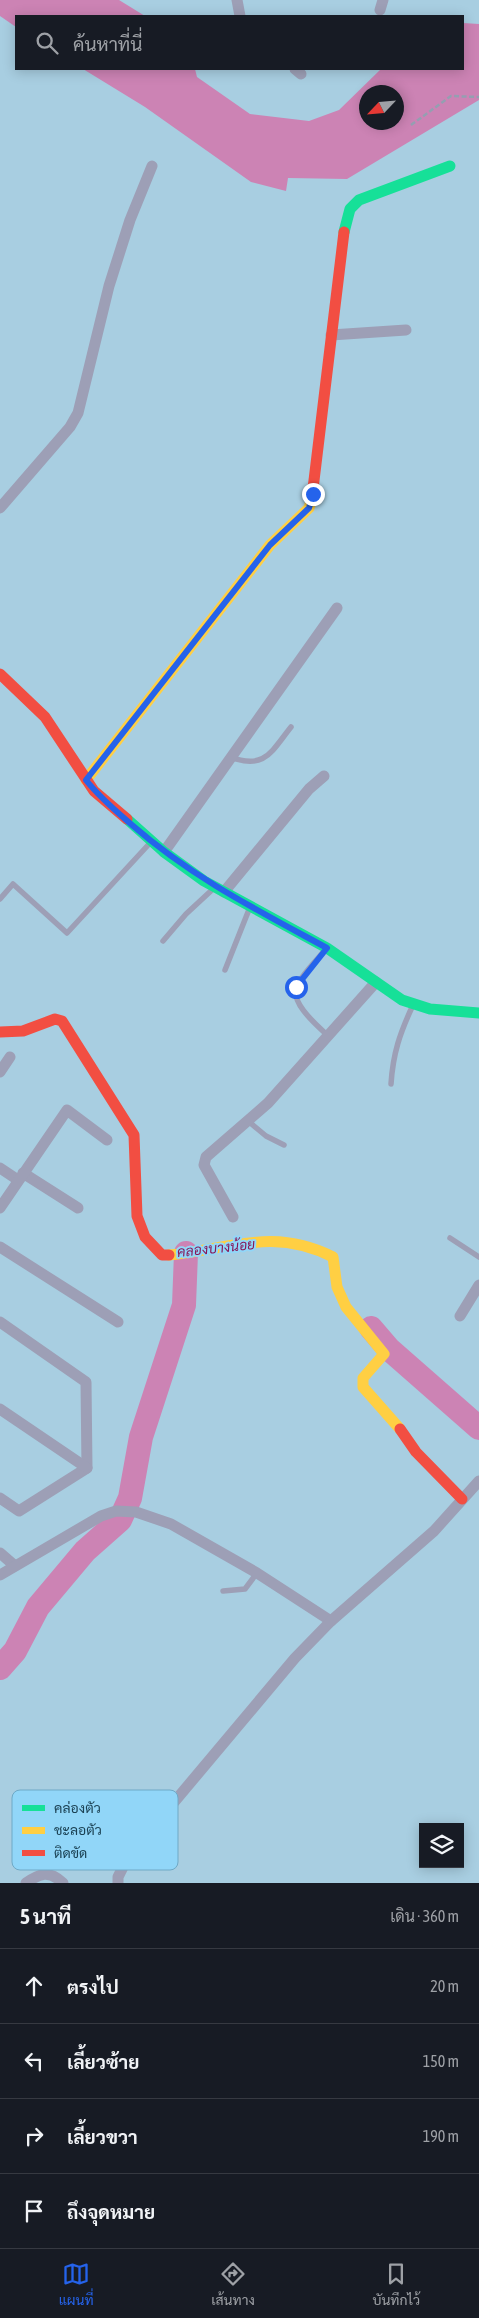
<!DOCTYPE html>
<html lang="th">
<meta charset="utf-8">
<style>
body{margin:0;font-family:"Asap Condensed",Sarabun,sans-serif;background:#242831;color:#f1f3f6}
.controls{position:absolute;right:15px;bottom:15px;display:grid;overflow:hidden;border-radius:0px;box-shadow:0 2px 12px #0003}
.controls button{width:45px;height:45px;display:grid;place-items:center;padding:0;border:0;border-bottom:1px solid #363941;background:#171b24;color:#f1f3f6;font:25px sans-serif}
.compass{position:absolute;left:359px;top:85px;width:45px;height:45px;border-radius:50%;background:#171b24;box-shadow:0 2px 12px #0003;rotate:244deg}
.stop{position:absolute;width:15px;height:15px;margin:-11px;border:4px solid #2563eb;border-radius:50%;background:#fff}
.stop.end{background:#2563eb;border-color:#fff;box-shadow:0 1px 5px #0008}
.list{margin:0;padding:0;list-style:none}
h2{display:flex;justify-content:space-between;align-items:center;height:65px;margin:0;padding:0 20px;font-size:21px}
h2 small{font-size:16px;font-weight:400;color:#9ea1a6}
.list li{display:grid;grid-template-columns:32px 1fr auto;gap:15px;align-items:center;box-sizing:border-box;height:75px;padding:0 20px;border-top:1px solid #363941}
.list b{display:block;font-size:19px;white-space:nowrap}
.list em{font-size:16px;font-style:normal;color:#9ea1a6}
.icon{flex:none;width:28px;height:28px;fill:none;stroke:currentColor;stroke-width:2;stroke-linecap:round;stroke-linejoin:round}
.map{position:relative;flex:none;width:479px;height:1883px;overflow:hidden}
.search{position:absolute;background:#171b24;box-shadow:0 2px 12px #0003;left:15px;right:15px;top:15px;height:55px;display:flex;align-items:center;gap:12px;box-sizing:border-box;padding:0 18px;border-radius:0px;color:#9ea1a6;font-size:19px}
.sheet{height:365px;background:#171b24}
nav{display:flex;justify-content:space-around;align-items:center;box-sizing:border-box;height:70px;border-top:1px solid #363941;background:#171b24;font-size:14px;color:#9ea1a6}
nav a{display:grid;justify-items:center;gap:2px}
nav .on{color:#2563eb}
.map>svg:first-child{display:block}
.water{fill:#cc83b4;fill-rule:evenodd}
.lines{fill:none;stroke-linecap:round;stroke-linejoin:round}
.river{stroke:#cc83b4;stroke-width:24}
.path{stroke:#949fb1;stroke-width:2.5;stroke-dasharray:5 2.5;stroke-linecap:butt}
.lane{stroke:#9d9fb6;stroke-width:5.5}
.street{stroke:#9d9fb6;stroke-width:11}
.fast{stroke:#16e098;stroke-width:11}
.slow{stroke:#ffcf43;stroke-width:11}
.jam{stroke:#f24e42;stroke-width:11}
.route{stroke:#2563eb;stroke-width:6}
.labels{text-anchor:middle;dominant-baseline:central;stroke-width:4;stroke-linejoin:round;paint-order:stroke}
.water-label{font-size:14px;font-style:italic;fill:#861758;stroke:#91d6f8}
.key{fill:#91d6f8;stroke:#6ea9c6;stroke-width:1}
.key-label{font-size:14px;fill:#1b4153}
</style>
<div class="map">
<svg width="479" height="1883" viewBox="0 0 479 1883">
<rect width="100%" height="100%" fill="#a8cee1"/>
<g class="water">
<path d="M0 0H119L145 16H16V27L0 16Z"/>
<path d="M463 23 479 24V100L347 179 288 178 286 191 251 182 145 107 83 69H195L197 77 250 114 309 121 339 110 381 69H463ZM366 92H396V122H366Z"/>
</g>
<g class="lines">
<g class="river">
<path d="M371 1328 389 1349 479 1428"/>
<path d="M0 1668 15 1651 38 1607 85 1551 120 1520 130 1498 141 1437 184 1305 186 1253"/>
</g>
<path class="path" d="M411 125 451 96 479 97"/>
<g class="lane">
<path d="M230 757C265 770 271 752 291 727"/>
<path d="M0 899 13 884 67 933 150 843"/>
<path d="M163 941 186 914 213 889"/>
<path d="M325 950C318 959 299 977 296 988 292 1005 317 1025 328 1036"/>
<path d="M225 970 250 907"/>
<path d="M391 1084C393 1053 400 1033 413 1005"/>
<path d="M248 1121 266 1136 284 1145"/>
<path d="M450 1238 479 1257"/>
<path d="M223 1591 245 1589 257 1573"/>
</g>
<g class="street">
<path d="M237 0 240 16"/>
<path d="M380 10 383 0"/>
<path d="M295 69 301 74"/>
<path d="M331 335 406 330"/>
<path d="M0 508 70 427 78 413 109 286 130 220 152 166"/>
<path d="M164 852 337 608"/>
<path d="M224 892 309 789 324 776"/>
<path d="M0 1072 10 1057"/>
<path d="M0 1168 18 1180"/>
<path d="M23 1173 78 1208"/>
<path d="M0 1208 67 1110 107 1140"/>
<path d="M233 1217 204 1165 206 1157 268 1103 376 982"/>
<path d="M0 1247 118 1322"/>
<path d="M460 1316 479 1285"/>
<path d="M0 1322 86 1382 87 1468 19 1511 0 1498"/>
<path d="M0 1409 87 1468"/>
<path d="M0 1553 15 1566"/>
<path d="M0 1575 101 1516 116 1511 136 1512 171 1524 257 1573 331 1621"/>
<path d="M26 1883C40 1873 49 1870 63 1883"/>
<path d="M118 1883V1877L128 1857 295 1658 331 1621 434 1531 479 1481"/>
</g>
<g class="fast">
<path d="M344 232 350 209 359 200 450 166"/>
<path d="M127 819 164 852 204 881 327 948 402 1000 430 1009 479 1013"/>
</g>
<g class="slow">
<path d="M86 780 270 545 309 508 312 497"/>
<path d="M169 1255C230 1249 273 1227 333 1257L337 1287 346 1307 384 1354 363 1378V1387L400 1429"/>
</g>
<g class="jam">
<path d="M312 497 344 232"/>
<path d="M0 674 45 717 94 791 127 819"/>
<path d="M0 1032 23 1031 55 1019 62 1021 134 1135 137 1216 145 1237 162 1255H169"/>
<path d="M400 1429 416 1452 462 1499"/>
</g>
</g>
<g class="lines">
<path class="route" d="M296 987 327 948C257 910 193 878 132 825 116 811 99 797 86 780L270 545 309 508 313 494"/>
</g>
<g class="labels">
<g class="water-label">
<text transform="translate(216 1248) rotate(-6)">คลองบางน้อย</text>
</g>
</g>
<rect x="12" y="1790" width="166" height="80" rx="8" class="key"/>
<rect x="22" y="1805" width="23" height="6" fill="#16e098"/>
<rect x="22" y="1827" width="23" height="7" fill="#ffcf43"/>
<rect x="22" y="1850" width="23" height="6" fill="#f24e42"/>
<g class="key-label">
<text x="54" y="1813">คล่องตัว</text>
<text x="54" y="1835">ชะลอตัว</text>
<text x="54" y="1858">ติดขัด</text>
</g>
</svg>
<div class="controls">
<button><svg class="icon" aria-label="layers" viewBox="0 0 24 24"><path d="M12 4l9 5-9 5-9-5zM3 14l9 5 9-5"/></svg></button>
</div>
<svg class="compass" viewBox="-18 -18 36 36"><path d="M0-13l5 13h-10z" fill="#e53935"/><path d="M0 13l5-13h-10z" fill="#9ea1a6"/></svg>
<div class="stop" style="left:296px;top:987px"></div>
<div class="stop end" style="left:313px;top:494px"></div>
<div class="search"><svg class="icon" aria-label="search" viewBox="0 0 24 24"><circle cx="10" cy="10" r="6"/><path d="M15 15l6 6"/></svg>ค้นหาที่นี่</div>
</div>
<section class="sheet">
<h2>5 นาที<small>เดิน · 360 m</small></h2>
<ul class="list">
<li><svg class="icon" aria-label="ahead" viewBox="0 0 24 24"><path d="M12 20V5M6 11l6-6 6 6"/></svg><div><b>ตรงไป</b></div><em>20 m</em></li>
<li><svg class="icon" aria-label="left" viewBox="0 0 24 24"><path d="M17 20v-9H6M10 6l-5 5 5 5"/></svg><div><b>เลี้ยวซ้าย</b></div><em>150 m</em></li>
<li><svg class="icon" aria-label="right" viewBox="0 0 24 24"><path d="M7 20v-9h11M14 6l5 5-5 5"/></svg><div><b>เลี้ยวขวา</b></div><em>190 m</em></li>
<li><svg class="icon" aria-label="arrive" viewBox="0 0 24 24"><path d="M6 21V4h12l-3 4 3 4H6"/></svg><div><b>ถึงจุดหมาย</b></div></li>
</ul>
</section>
<nav>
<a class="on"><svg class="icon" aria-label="map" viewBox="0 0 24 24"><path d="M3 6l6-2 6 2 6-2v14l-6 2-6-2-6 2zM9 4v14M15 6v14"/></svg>แผนที่</a>
<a><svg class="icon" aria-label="directions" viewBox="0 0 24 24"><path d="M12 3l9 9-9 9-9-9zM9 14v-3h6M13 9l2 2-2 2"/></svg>เส้นทาง</a>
<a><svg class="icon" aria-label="saved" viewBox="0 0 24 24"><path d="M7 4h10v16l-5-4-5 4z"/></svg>บันทึกไว้</a>
</nav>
